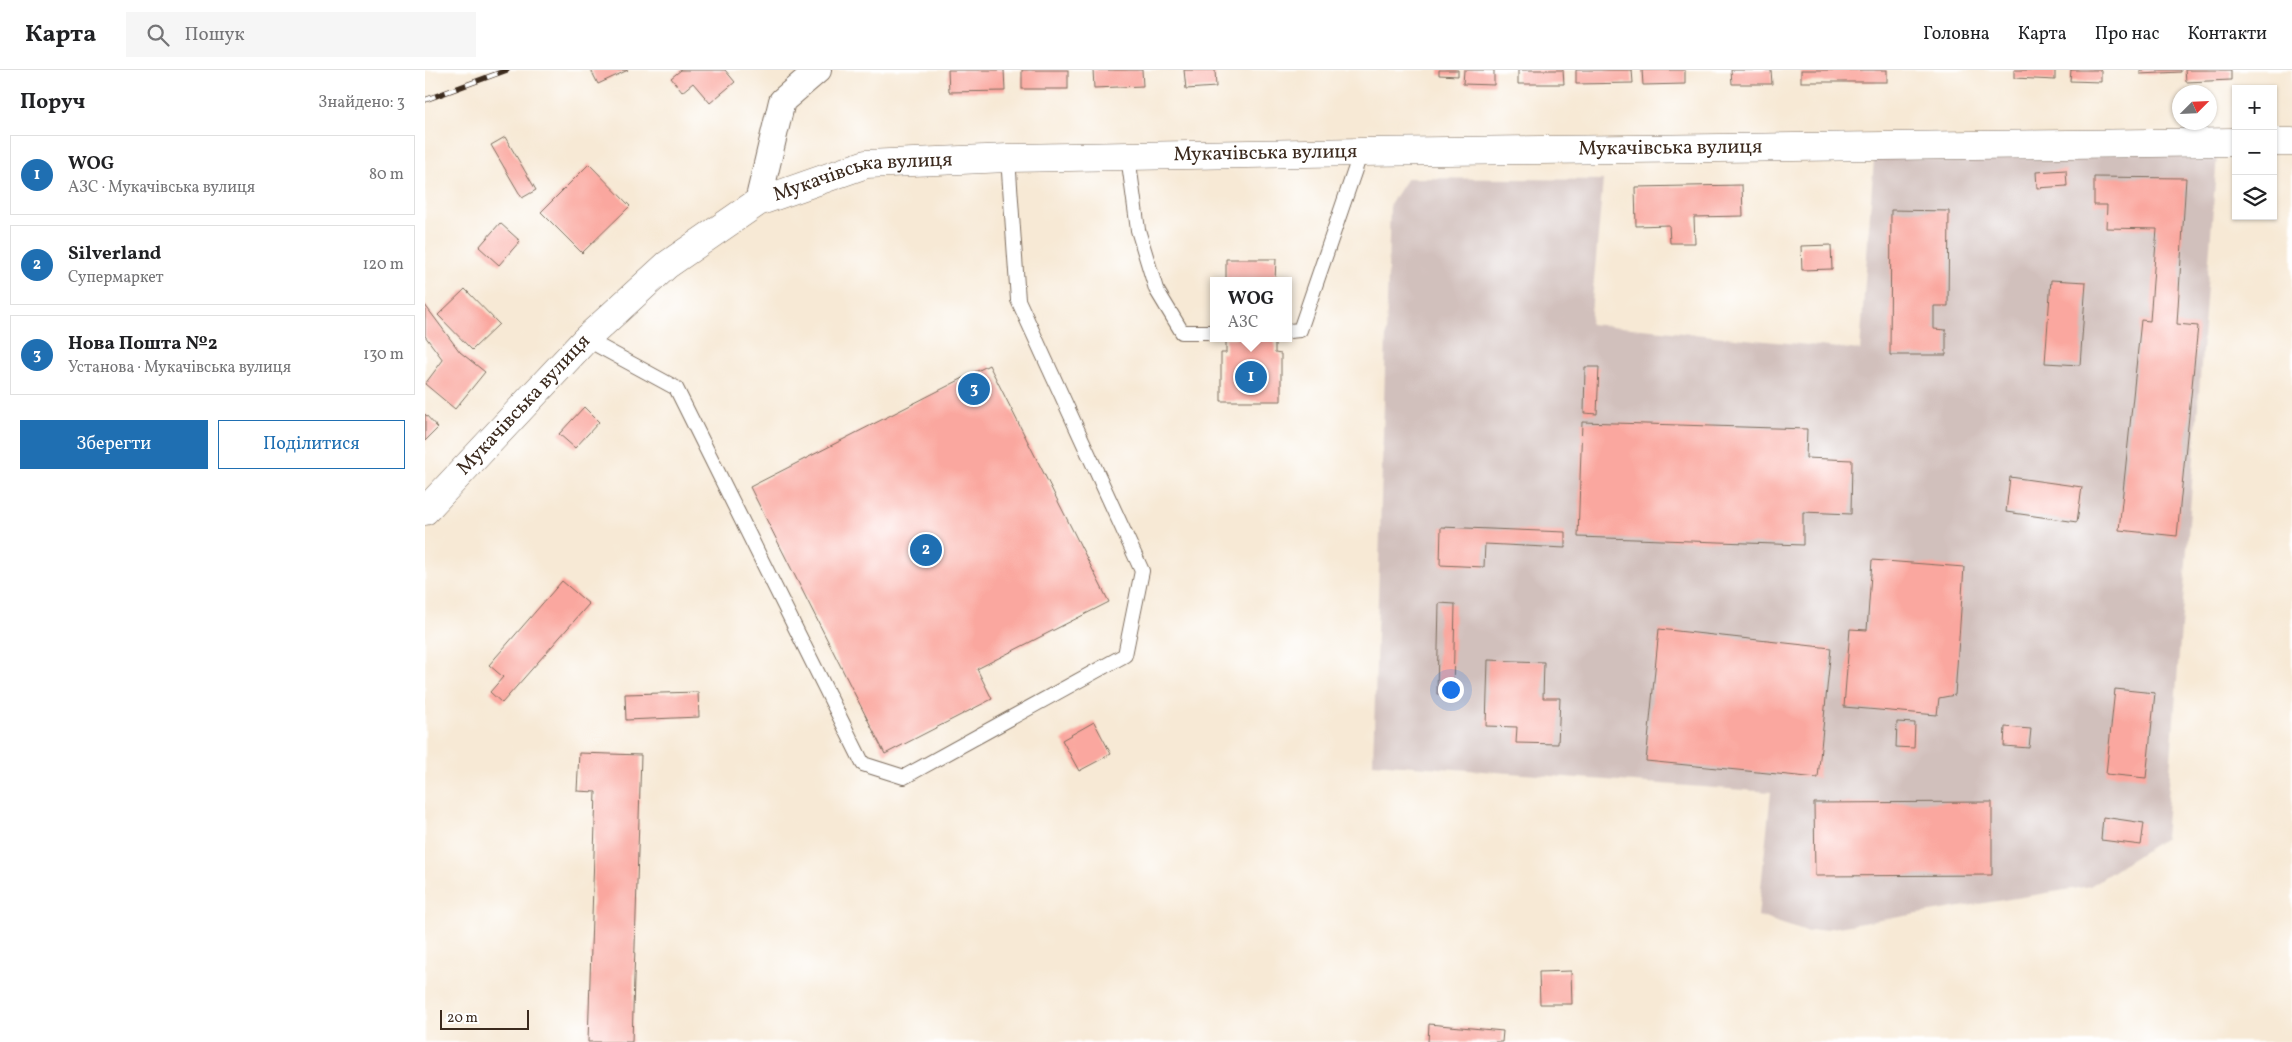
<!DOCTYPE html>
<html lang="uk">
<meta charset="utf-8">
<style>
body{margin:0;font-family:Vollkorn,serif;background:#f6f6f6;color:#202124}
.controls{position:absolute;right:15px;top:15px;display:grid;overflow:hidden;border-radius:0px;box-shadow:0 1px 4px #0004}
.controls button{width:45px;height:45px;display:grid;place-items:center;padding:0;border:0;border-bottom:1px solid #e0e0e0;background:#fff;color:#202124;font:25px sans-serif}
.compass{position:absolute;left:1747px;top:15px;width:45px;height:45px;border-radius:50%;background:#fff;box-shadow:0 1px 4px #0004;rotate:66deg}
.scale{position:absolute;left:15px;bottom:12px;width:89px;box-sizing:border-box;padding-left:5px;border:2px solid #3b2a1e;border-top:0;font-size:14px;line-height:18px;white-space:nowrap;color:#3b2a1e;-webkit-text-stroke:4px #fff;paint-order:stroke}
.you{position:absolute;left:1025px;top:619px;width:18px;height:18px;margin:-12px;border:4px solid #fff;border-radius:50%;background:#1a73e8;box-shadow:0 0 0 8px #1a73e833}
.badge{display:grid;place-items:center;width:32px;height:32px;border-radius:50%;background:#1f6fb2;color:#fff;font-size:16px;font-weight:700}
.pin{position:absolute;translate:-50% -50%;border:2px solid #fff;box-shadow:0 1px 5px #0006}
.popup{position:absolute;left:785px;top:207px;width:82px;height:65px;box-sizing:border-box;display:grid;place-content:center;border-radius:0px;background:#fff;filter:drop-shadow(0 1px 4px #0005);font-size:16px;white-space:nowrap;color:#757577}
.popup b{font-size:19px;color:#202124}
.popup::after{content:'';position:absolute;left:50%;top:100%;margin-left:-10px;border:10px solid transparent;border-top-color:#fff}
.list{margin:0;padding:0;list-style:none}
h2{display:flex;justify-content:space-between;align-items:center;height:65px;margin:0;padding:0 20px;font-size:21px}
h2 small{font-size:16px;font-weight:400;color:#757577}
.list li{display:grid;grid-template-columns:32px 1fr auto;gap:15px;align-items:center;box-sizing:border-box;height:80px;margin:0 10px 10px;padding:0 10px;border:1px solid #e0e0e0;border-radius:0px}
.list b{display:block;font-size:19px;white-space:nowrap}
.list p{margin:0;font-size:16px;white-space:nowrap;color:#757577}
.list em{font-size:16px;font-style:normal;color:#757577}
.actions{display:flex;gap:10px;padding:15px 20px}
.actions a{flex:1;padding:11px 0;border:1px solid #1f6fb2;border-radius:0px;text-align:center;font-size:18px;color:#1f6fb2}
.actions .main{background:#1f6fb2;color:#fff}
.icon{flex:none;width:28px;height:28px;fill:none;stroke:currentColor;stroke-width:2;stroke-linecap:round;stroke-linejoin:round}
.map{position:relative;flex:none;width:1867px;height:972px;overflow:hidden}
header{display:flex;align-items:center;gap:30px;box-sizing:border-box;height:70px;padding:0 25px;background:#fff;border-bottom:1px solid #e0e0e0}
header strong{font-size:24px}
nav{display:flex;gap:28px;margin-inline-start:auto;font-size:18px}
.search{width:350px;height:45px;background:#f6f6f6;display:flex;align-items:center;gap:12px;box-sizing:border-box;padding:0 18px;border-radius:0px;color:#757577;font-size:19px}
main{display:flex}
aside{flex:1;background:#fff}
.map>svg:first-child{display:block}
.industrial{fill:#d1c0bc}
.building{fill:#faa79f}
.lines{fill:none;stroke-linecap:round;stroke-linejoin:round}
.lane-casing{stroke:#7d6d5e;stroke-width:16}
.street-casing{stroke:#7d6d5e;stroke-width:28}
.highway-casing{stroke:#7d6d5e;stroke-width:29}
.lane{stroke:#fff;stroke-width:14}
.street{stroke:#fff;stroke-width:26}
.highway{stroke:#fff;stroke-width:28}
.rail-casing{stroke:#3b2a1e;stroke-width:5.5}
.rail{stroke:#fff;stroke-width:4;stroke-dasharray:11;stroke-linecap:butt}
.labels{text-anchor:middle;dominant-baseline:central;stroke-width:4.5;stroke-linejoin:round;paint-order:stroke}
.street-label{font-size:20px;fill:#3b2a1e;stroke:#fff}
</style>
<header>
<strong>Карта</strong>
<div class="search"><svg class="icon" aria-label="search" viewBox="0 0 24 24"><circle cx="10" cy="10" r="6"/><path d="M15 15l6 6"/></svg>Пошук</div>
<nav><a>Головна</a><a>Карта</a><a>Про нас</a><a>Контакти</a></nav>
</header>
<main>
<aside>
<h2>Поруч<small>Знайдено: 3</small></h2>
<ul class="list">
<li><span class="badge">1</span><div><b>WOG</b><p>АЗС · Мукачівська вулиця</p></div><em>80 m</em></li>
<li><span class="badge">2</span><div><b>Silverland</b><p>Супермаркет</p></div><em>120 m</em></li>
<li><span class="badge">3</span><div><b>Нова Пошта №2</b><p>Установа · Мукачівська вулиця</p></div><em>130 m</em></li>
</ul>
<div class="actions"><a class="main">Зберегти</a><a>Поділитися</a></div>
</aside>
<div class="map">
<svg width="1867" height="972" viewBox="0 0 1867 972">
<rect width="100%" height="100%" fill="#fff"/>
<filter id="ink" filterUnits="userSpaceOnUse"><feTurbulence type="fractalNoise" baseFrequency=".02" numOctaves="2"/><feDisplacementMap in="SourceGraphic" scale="10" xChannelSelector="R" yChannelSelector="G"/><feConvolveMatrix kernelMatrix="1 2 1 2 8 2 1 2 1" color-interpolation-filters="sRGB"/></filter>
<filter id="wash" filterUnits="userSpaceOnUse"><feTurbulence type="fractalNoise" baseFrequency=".0096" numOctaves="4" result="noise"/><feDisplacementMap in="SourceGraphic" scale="20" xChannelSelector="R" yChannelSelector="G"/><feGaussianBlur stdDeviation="1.12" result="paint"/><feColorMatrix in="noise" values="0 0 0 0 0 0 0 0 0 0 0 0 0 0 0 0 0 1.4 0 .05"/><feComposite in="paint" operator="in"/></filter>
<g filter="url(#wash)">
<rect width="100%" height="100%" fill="#f7e9d5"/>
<path class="industrial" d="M1793 72 1740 768 1665 816 1382 862 1333 846 1346 722 948 693 965 134 982 108 1178 110 1165 254 1435 280 1450 75Z"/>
<g id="blocks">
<g class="building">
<path d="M166 0H203L173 14Z"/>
<path d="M256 0H300L310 12 285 33 268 13 257 22 246 8Z"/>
<path d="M523 0H579L580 21 524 22Z"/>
<rect x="597" y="0" width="46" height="19"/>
<path d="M668 0H717L718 16 669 18Z"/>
<path d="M759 0H790L791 17 761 19Z"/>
<path d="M1014 0H1033V6L1014 5Z"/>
<path d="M1039 0H1069V15L1038 14Z"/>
<path d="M1093 0H1138L1139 14H1093Z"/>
<path d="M1151 0H1207L1208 13 1151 14Z"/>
<path d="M1217 0H1260V14L1218 15Z"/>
<path d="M1306 0H1346L1347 14H1307Z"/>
<rect x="1376" y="0" width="86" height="12"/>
<path d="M1589 0H1630V10L1589 8Z"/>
<path d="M1646 0H1676V12L1645 11Z"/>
<path d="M1715 0H1756V2L1715 4Z"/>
<path d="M1760 0H1806V10L1761 12Z"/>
<path d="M80 67 111 120 97 128 66 75Z"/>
<path d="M164 94 205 136 157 183 116 142Z"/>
<path d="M1641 100 1642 116 1612 118 1611 102Z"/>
<path d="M1669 107 1761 108 1752 254 1773 256 1752 466 1694 460 1716 250 1725 251 1732 159 1681 158 1682 135H1669Z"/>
<path d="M1317 115 1318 146 1269 147 1270 173H1245L1244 155 1211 156 1210 117Z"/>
<path d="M1466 140 1524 141 1523 236H1509V259L1521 260V285H1465Z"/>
<path d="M75 153 95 171 74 195 54 177Z"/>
<path d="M1406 175 1407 199 1377 200 1376 176Z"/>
<path d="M801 189H851L850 211H801Z"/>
<path d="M1626 210 1661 212 1655 295 1620 293Z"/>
<path d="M40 219 74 254 47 280 13 245Z"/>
<path d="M0 235 35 282 60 302 30 339 0 314 18 290 0 266Z"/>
<path d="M801 268H850V283L856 284V331H796V283H801Z"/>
<path d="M564 295 684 532 552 599 567 629 460 684 325 417Z"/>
<path d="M1160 297H1174L1172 344 1159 343Z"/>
<path d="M159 337 174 352 150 378 134 364Z"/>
<path d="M0 344 13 358 0 371Z"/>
<path d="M1157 352 1382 359 1381 388 1427 390 1426 444 1378 442V475L1153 467Z"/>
<path d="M1585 407 1657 417 1652 452 1581 442Z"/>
<path d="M1016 457 1140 462V478L1060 474 1059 497 1015 495Z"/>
<path d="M1447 490 1539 497 1530 625 1514 628 1512 645 1419 637 1425 559 1442 560Z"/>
<path d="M137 511 164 534 77 633 65 622 78 607 64 595Z"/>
<path d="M1014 533 1030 534 1028 624H1012Z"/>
<path d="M1234 559 1406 578 1393 708 1221 691Z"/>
<path d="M1063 590 1119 592 1118 628H1135L1133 674 1091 673 1092 657 1061 656Z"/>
<path d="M1690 619 1730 623 1721 708 1681 704Z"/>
<path d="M273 622 274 647 201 650 200 624Z"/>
<path d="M669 652 686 684 654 701 637 670Z"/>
<path d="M1472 652 1490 653 1489 678 1471 677Z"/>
<path d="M1580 657 1606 659 1604 678 1579 676Z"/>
<path d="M154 683 216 685 207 972H163L171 722 152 721Z"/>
<path d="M1567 732V805L1390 806 1389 733Z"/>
<path d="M1678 747 1719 753 1716 775 1676 770Z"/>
<path d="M1146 901 1147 934H1115L1114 902Z"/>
<path d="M1004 954 1078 961 1077 972H1003Z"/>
</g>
</g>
</g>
<g filter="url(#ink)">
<use href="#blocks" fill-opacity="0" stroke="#7d6d5e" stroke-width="1"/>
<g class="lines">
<defs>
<g id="lane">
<path d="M703 86 713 160 731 219 757 262H788"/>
<path d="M864 261 875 260 936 82"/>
<path d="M161 269 251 318 438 694 479 707 700 585 717 501 593 230 583 88"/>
</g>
<path id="street" d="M333 132 357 31 393 0"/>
<g id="highway">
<path d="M1848 72H1867"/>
<path id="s1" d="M0 441 161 269 242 195 333 132 441 94 583 88 936 82 1811 72"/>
</g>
</defs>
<use href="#lane" class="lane-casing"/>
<use href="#street" class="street-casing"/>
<use href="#highway" class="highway-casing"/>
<use href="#lane" class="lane"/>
<use href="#street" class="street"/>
<use href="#highway" class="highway"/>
<defs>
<path id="rail" d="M0 30 82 0"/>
</defs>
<use href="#rail" class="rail-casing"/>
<use href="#rail" class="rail"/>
</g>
</g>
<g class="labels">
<g class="street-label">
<text stroke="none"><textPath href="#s1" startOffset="1375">Мукачівська вулиця</textPath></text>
<text stroke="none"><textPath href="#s1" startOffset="970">Мукачівська вулиця</textPath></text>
<text stroke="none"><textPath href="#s1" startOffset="565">Мукачівська вулиця</textPath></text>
<text stroke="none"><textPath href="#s1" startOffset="145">Мукачівська вулиця</textPath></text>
</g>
</g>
</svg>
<div class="controls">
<button>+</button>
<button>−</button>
<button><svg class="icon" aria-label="layers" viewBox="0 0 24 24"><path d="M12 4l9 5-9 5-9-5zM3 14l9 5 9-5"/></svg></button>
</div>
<svg class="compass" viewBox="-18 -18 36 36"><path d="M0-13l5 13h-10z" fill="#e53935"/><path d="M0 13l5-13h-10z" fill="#757577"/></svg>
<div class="scale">20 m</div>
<div class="you"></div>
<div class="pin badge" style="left:826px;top:307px">1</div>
<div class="popup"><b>WOG</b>АЗС</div>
<div class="pin badge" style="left:501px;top:480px">2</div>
<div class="pin badge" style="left:549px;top:319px">3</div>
</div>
</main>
